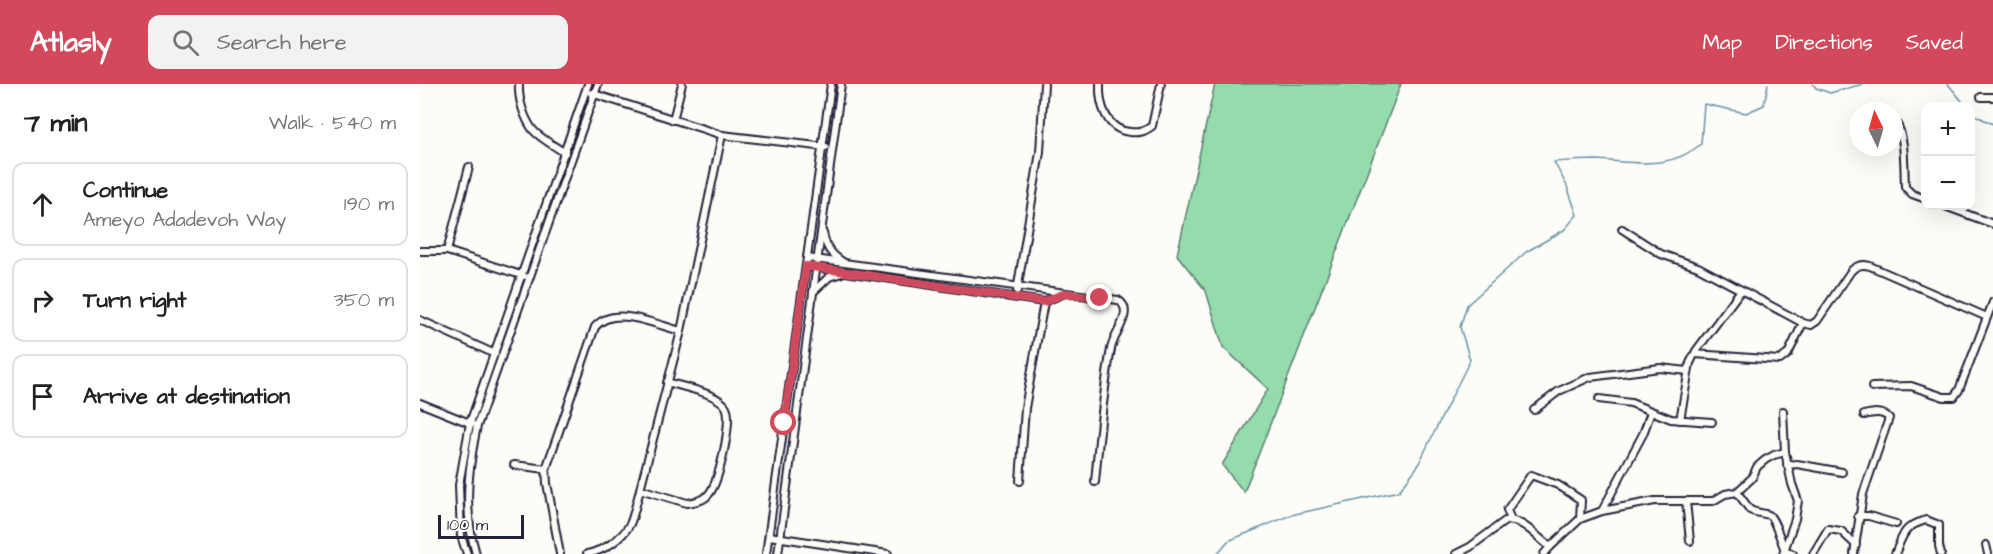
<!DOCTYPE html>
<meta charset="utf-8">
<style>
body{margin:0;font-family:"Architects Daughter",sans-serif;background:#f2f2f2;color:#222}
.controls{position:absolute;right:18px;top:18px;display:grid;overflow:hidden;border-radius:12px;box-shadow:0 6px 24px #0002}
.controls button{width:54px;height:54px;display:grid;place-items:center;padding:0;border:0;border-bottom:2px solid #e0e0e0;background:#fff;color:#222;font:30px sans-serif}
.compass{position:absolute;left:1429px;top:18px;width:54px;height:54px;border-radius:50%;background:#fff;box-shadow:0 6px 24px #0002;rotate:355deg}
.scale{position:absolute;left:18px;bottom:15px;width:86px;box-sizing:border-box;padding-left:6px;border:3px solid #22223b;border-top:0;font-size:16px;line-height:21px;white-space:nowrap;color:#22223b;-webkit-text-stroke:4px #fdfcf7;paint-order:stroke}
.stop{position:absolute;width:18px;height:18px;margin:-14px;border:4px solid #d1495b;border-radius:50%;background:#fff}
.stop.end{background:#d1495b;border-color:#fff;box-shadow:0 2px 6px #0008}
.list{margin:0;padding:0;list-style:none}
h2{display:flex;justify-content:space-between;align-items:center;height:78px;margin:0;padding:0 24px;font-size:26px}
h2 small{font-size:20px;font-weight:400;color:#767676}
.list li{display:grid;grid-template-columns:39px 1fr auto;gap:18px;align-items:center;box-sizing:border-box;height:84px;margin:0 12px 12px;padding:0 12px;border:2px solid #e0e0e0;border-radius:12px}
.list b{display:block;font-size:22px;white-space:nowrap}
.list p{margin:0;font-size:20px;white-space:nowrap;color:#767676}
.list em{font-size:20px;font-style:normal;color:#767676}
.icon{flex:none;width:33px;height:33px;fill:none;stroke:currentColor;stroke-width:2;stroke-linecap:round;stroke-linejoin:round}
.map{position:relative;flex:none;width:1573px;height:470px;overflow:hidden}
header{display:flex;align-items:center;gap:36px;box-sizing:border-box;height:84px;padding:0 30px;background:#d1495b;color:#fff}
header strong{font-size:28px}
nav{display:flex;gap:33px;margin-inline-start:auto;font-size:21px}
.search{width:420px;height:54px;background:#f2f2f2;display:flex;align-items:center;gap:15px;box-sizing:border-box;padding:0 21px;border-radius:12px;color:#767676;font-size:22px}
main{display:flex}
aside{flex:1;background:#fff}
.map>svg:first-child{display:block}
.green{fill:#94dcab;stroke:#5b7f73;stroke-width:1.5}
.lines{fill:none;stroke-linecap:round;stroke-linejoin:round}
.stream{stroke:#6592a8;stroke-width:1.5}
.minor-casing{stroke:#22223b;stroke-width:10}
.minor{stroke:#fdfcf7;stroke-width:6}
.route{stroke:#d1495b;stroke-width:8}
</style>
<header>
<strong>Atlasly</strong>
<div class="search"><svg class="icon" aria-label="search" viewBox="0 0 24 24"><circle cx="10" cy="10" r="6"/><path d="M15 15l6 6"/></svg>Search here</div>
<nav><a>Map</a><a>Directions</a><a>Saved</a></nav>
</header>
<main>
<aside>
<h2>7 min<small>Walk · 540 m</small></h2>
<ul class="list">
<li><svg class="icon" aria-label="ahead" viewBox="0 0 24 24"><path d="M12 20V5M6 11l6-6 6 6"/></svg><div><b>Continue</b><p>Ameyo Adadevoh Way</p></div><em>190 m</em></li>
<li><svg class="icon" aria-label="right" viewBox="0 0 24 24"><path d="M7 20v-9h11M14 6l5 5-5 5"/></svg><div><b>Turn right</b></div><em>350 m</em></li>
<li><svg class="icon" aria-label="arrive" viewBox="0 0 24 24"><path d="M6 21V4h12l-3 4 3 4H6"/></svg><div><b>Arrive at destination</b></div></li>
</ul>
</aside>
<div class="map">
<svg width="1573" height="470" viewBox="0 0 1573 470">
<rect width="100%" height="100%" fill="#fdfcf7"/>
<filter id="ink" filterUnits="userSpaceOnUse"><feTurbulence type="fractalNoise" baseFrequency=".0167" numOctaves="2"/><feDisplacementMap in="SourceGraphic" scale="12" xChannelSelector="R" yChannelSelector="G"/><feConvolveMatrix kernelMatrix="1 2 1 2 8 2 1 2 1" color-interpolation-filters="sRGB"/></filter>
<g filter="url(#ink)">
<path class="green" d="M795 0H981L824 408 802 381 848 305 803 263 786 207 757 171Z"/>
<g class="lines">
<g class="stream">
<path d="M1393 0 1396 4 1410 9 1443 0"/>
<path d="M1528 0 1546 22"/>
<path d="M1550 29 1573 40"/>
<path d="M797 470 808 457 871 431 979 407 997 383 1050 276 1040 243 1047 221 1106 168 1144 146 1157 131 1147 102 1134 78C1148 77 1163 76 1177 76 1215 78 1249 87 1281 60L1284 20 1326 29 1344 21 1348 0"/>
</g>
<defs>
<g id="minor">
<path d="M99 0C98 15 104 34 113 46 121 55 135 62 145 69"/>
<path d="M680 0C679 20 686 46 710 48 719 49 724 48 732 42L741 0"/>
<path d="M171 9 302 51 406 63"/>
<path d="M1561 13H1573"/>
<path d="M253 36 262 0"/>
<path d="M1474 37C1486 47 1484 87 1485 103L1492 110 1506 115"/>
<path d="M1525 122 1573 140"/>
<path d="M1202 145 1241 170 1278 183 1383 239 1391 241 1397 237 1431 187C1437 181 1442 180 1450 182L1567 233"/>
<path d="M403 149C406 163 410 170 423 178"/>
<path d="M0 167H27L104 192"/>
<path d="M27 167 49 83"/>
<path d="M387 174 698 216C716 227 693 250 691 265 683 309 679 353 675 398"/>
<path d="M386 182 624 218 645 209"/>
<path d="M597 207 620 68 624 0"/>
<path d="M393 208 409 193 422 189"/>
<path d="M0 236 75 270"/>
<path d="M1275 270 1360 276 1368 270 1383 239"/>
<path d="M1452 303 1491 302 1524 313H1534L1539 306 1573 218"/>
<path d="M1179 315 1211 319 1251 335 1292 338"/>
<path d="M0 319 52 340"/>
<path d="M1114 326 1139 307 1170 293 1240 284 1268 287"/>
<path d="M1260 336 1270 279 1276 267 1321 206"/>
<path d="M94 381 126 385"/>
<path d="M1367 381 1377 380 1422 388"/>
<path d="M600 397 605 324 624 218"/>
<path d="M220 405 267 419C274 418 283 417 288 411 299 401 313 335 306 323 298 309 262 303 247 298"/>
<path d="M1317 408 1330 426C1336 429 1343 429 1349 431 1354 434 1362 460 1365 466L1373 470"/>
<path d="M1266 417 1270 457"/>
<path d="M1182 427 1223 350 1231 328"/>
<path d="M1438 432H1449L1476 440"/>
<path d="M1091 436 1087 426 1111 391 1138 401 1161 416 1160 435"/>
<path d="M349 452 468 470"/>
<path d="M1566 461 1568 470"/>
<path d="M47 470 41 452 39 401 50 339 168 0"/>
<path d="M56 470C43 426 48 386 57 342L178 0"/>
<path d="M140 470 127 399 126 385 175 243C194 220 236 241 261 247"/>
<path d="M167 470C183 467 202 455 210 440 213 434 215 424 217 417L261 247 302 51"/>
<path d="M346 470 411 0"/>
<path d="M358 470 421 0"/>
<path d="M1036 470 1050 463 1085 437C1101 433 1118 454 1130 463L1160 435 1182 427 1235 417H1293L1305 410 1317 408 1332 394 1337 383 1345 376 1354 371 1365 368"/>
<path d="M1124 470 1130 463"/>
<path d="M1363 470 1375 435 1378 417 1372 400 1365 368 1363 327"/>
<path d="M1393 470 1408 445 1421 447 1436 461"/>
<path d="M1434 470 1443 410 1469 334C1462 327 1453 329 1444 331"/>
<path d="M1475 470C1484 449 1483 443 1506 436L1519 441V462L1521 470"/>
</g>
</defs>
<use href="#minor" class="minor-casing"/>
<use href="#minor" class="minor"/>
</g>
</g>
<g class="lines" filter="url(#ink)">
<path class="route" d="M364 339 386 182 624 218 645 209 680 214"/>
</g>
</svg>
<div class="controls">
<button>+</button>
<button>−</button>
</div>
<svg class="compass" viewBox="-18 -18 36 36"><path d="M0-13l5 13h-10z" fill="#e53935"/><path d="M0 13l5-13h-10z" fill="#767676"/></svg>
<div class="scale">100 m</div>
<div class="stop" style="left:364px;top:339px"></div>
<div class="stop end" style="left:680px;top:214px"></div>
</div>
</main>
